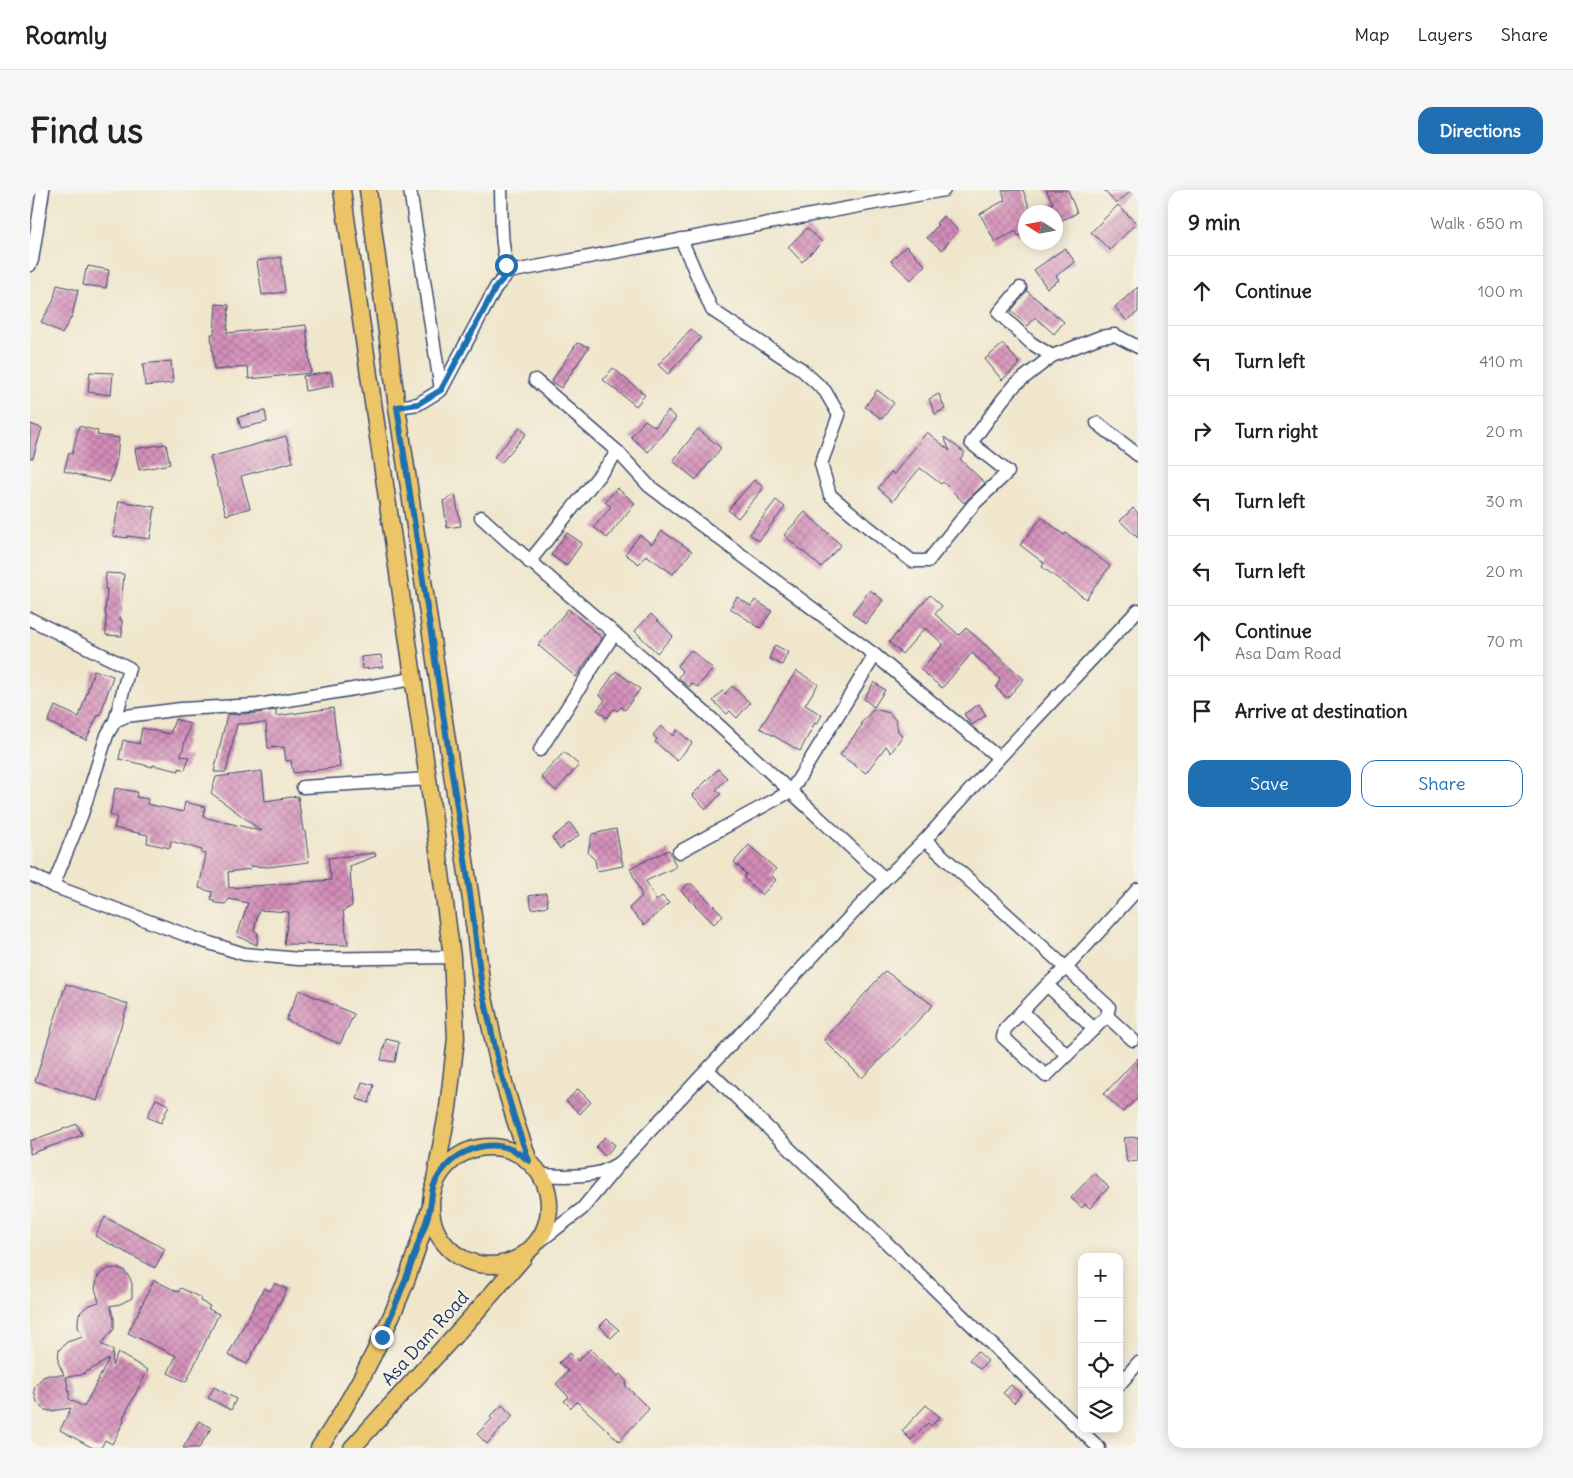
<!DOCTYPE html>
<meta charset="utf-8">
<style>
body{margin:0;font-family:Delius,sans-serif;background:#f6f6f6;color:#222}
.controls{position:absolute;right:15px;bottom:15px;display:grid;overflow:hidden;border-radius:10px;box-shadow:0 2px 12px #0003}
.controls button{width:45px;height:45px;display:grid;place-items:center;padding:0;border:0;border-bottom:1px solid #e0e0e0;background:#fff;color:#222;font:25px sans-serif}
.compass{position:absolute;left:988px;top:15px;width:45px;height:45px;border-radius:50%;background:#fff;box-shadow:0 2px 12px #0003;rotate:281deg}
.stop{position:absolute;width:15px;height:15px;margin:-11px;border:4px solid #1f6fb2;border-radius:50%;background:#fff}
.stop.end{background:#1f6fb2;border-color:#fff;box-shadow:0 1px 5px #0008}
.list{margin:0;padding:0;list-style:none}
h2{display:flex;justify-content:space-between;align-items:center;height:65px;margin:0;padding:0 20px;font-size:21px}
h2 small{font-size:16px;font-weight:400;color:#767676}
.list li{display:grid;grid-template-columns:32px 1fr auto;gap:15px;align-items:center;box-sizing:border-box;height:70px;padding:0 20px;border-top:1px solid #e0e0e0}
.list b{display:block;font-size:19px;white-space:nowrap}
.list p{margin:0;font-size:16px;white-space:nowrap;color:#767676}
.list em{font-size:16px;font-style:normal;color:#767676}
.actions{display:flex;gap:10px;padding:15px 20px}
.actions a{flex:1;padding:11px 0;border:1px solid #1f6fb2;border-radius:15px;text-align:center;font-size:18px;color:#1f6fb2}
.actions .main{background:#1f6fb2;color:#fff}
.icon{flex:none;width:28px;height:28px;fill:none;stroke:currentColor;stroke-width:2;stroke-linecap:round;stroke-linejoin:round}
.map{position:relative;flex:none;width:1108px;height:1258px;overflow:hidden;border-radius:15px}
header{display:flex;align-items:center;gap:30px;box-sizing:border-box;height:70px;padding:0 25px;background:#fff;border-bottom:1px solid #e0e0e0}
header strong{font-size:24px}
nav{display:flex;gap:28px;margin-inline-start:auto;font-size:18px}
.intro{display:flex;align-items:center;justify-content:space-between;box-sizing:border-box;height:120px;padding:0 30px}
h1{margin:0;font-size:35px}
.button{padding:12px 22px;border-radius:15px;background:#1f6fb2;color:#fff;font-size:18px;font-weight:700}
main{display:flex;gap:30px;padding:0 30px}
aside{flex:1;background:#fff;border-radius:15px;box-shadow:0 2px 12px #0003}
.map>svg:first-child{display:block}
.building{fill:url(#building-cross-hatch);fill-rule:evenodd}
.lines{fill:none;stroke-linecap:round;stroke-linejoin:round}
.minor-casing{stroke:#3b4a6e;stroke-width:15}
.major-casing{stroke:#3b4a6e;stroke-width:19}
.minor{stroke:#fff;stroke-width:12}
.major{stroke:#edc569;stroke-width:16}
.route{stroke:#1f6fb2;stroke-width:6}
.labels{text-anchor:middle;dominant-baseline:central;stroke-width:4;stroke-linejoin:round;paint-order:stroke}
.street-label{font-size:18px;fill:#1b2f5e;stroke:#f7f3e8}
</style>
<header>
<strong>Roamly</strong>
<nav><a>Map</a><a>Layers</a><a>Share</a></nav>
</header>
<div class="intro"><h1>Find us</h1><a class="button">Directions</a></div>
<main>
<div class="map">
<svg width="1108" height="1258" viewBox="0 0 1108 1258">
<defs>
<pattern id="building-cross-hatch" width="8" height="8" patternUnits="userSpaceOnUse" patternTransform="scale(1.25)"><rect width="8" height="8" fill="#d48db8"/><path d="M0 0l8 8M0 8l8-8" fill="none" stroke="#ab7499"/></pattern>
</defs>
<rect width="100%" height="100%" fill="#f7f3e8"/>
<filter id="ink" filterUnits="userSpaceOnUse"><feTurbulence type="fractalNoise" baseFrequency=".02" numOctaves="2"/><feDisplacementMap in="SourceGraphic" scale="10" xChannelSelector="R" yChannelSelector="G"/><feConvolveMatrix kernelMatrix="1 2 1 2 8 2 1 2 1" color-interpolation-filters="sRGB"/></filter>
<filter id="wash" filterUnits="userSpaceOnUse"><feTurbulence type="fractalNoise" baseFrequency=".0096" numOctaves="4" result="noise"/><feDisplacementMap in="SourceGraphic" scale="20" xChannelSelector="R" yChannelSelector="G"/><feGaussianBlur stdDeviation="1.12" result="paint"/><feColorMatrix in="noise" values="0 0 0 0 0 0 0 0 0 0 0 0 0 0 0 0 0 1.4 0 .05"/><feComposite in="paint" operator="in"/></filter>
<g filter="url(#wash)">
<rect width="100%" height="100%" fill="#efe6cc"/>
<g id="blocks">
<g class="building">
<path d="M972 0H993L1001 22H996V43L988 46 986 41 965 52 950 24 975 10Z"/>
<path d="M1016 0H1038L1047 23 1026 33V22H1004L1023 13Z"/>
<path d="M1074 0H1102L1086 14Z"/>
<path d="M1088 15 1106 33 1080 60 1061 42Z"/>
<path d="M913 26 928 40 912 60 897 48 908 35 906 34Z"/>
<path d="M777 38 792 52 772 72 758 57Z"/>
<path d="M876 56 895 75 881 90 861 71Z"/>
<path d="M1035 58 1045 72 1026 86 1029 90 1017 98 1004 80Z"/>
<path d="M251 67 255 102 232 105 227 71Z"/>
<path d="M58 76 79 80 76 98 53 95 56 79 57 80Z"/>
<path d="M27 95 48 100 42 126 32 144 11 132 23 112Z"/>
<path d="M1108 97V122L1097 131 1085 117Z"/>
<path d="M997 101 1034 132 1024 144 1005 127 998 136 981 121Z"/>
<path d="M186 114 199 115 197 143 276 135 281 183 219 189 218 177 184 180 181 144H184Z"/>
<path d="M661 139 671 148 638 184 628 175Z"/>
<path d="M547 153 559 157 531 198 521 192Z"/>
<path d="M973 154 990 174 972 190 955 169Z"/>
<path d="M141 171 143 193 115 196 113 174Z"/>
<path d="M583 178 615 205 606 216 573 190Z"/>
<path d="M60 182 83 183 81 205 58 202Z"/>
<path d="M301 182 303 196 275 201 273 186Z"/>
<path d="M847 200 864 213 852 229 835 217Z"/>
<path d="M909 204 915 219 905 224 899 209Z"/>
<path d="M235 221 237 232 211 238 208 227Z"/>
<path d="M638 221 646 228 618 262 601 247 615 230 625 237Z"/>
<path d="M0 234 12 238 3 268H0Z"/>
<path d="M49 236 68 241 67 245 89 248 87 268 80 292 55 287 34 281 39 263 42 264Z"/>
<path d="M490 238 496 244 471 273 464 267Z"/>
<path d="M668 239 691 258 666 290 643 271Z"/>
<path d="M897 242 920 261 914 247 935 263 930 269 955 293 934 313 913 292 911 294 890 278 863 311 848 298 861 282 864 284Z"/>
<path d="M256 246 263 272 211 286 220 318 196 325 180 267Z"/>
<path d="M136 254 140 274 109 280 105 259Z"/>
<path d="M724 290 732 296V300L708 328 698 320Z"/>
<path d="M587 298 605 313 577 348 564 337 581 317 575 312Z"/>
<path d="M425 305 431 336 417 338 413 311Z"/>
<path d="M746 310 755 317 729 351 720 344Z"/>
<path d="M89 311 125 317 120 349 97 346V348L83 346Z"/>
<path d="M1103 318 1108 323V348L1090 331Z"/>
<path d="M775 322 811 355 791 377 754 345Z"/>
<path d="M1012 327 1034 345 1036 343 1080 376 1056 409 1012 377 1014 373 990 355Z"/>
<path d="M632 341 662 361 643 384 616 365 609 374 595 364 610 345 622 354Z"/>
<path d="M537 343 552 353 536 376 521 365Z"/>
<path d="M76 383 94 384 90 430H92V446L76 445V424H75L77 399H75Z"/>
<path d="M840 400 853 410 836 434 822 423Z"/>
<path d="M900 405 912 416 905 424 929 445 936 438 994 489 977 508 966 498 970 489 942 463 912 498 891 480 913 454 895 438 872 464 859 452Z"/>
<path d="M707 407 721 416 725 410 742 421 730 438 700 418Z"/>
<path d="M538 419 572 448 546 487 508 455Z"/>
<path d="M621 424 643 446 627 463 605 441Z"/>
<path d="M745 455 758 462 752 475 739 468Z"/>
<path d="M661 460 683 479 667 497 662 493 659 497 648 487 653 482 647 476Z"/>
<path d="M351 465 353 477 332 479 331 467Z"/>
<path d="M64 480 83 486 70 526 68 525 56 550 18 532 25 516 49 527Z"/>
<path d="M586 481 610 499 595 520 591 517 587 521 584 519 577 528 567 520 575 510 569 505Z"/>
<path d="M766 481 788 494 775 515 792 525 787 534 785 533 770 561 730 538Z"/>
<path d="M844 492 855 500 844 517 834 509Z"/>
<path d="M702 496 720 513 707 528 700 521 697 524 683 511 692 501 695 504Z"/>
<path d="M949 514 956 525 942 535 934 524Z"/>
<path d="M303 518 310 577 263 583 261 570 256 571 254 557 238 558 236 533 207 534 196 582H184L197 525 228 523 246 520V526Z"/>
<path d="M844 519 860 523 866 531 868 541 872 546 861 563 856 556 836 583 810 565 832 535 831 533Z"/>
<path d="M145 529 160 534 151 566 159 567 155 580 149 578V581L123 575V577L89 569 93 550 109 554 112 538 140 544Z"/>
<path d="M631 536 643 546 647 540 662 553 647 571 625 552 627 549 623 545Z"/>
<path d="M534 562 549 575 526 601 511 587Z"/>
<path d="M688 579 697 588 686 600 691 604 676 619 662 605Z"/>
<path d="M232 581 235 611 268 606 273 641H275L279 672 238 677 220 676 221 679 198 682 199 698 301 690 298 668 345 663 346 666 320 676 322 716 313 721 318 755 254 754 259 722 229 720 224 740 228 743 227 755 207 746 218 713 199 709 195 714 186 713 181 709 182 702 169 698 176 664 171 663 172 660 141 651 140 658 117 653 118 645 84 638 87 627 80 625 85 598 107 602 106 607 118 609 117 614 153 622 155 612 175 617 173 627 232 641 181 603 186 587Z"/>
<path d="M540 633 549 645 530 659 522 648Z"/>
<path d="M586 639 593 676 567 681 565 670 560 665 558 662 562 644Z"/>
<path d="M719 655 746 679 741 685 746 690 732 705 714 688 716 684 704 672Z"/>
<path d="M639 660 646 677 616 691 626 711 632 706 639 713 614 735 599 718 612 706 600 678Z"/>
<path d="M658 694H662L693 725 684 734 651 701Z"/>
<path d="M516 703 518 716 502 719 499 706Z"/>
<path d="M855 781 903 815 832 888 794 850Z"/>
<path d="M36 794 98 814 67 911 5 891Z"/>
<path d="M269 800 324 824 310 854 256 830Z"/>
<path d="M356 849 369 852 365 872 351 870Z"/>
<path d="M1108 868V908L1093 922 1074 904Z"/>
<path d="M332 892 344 895 339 913 327 909Z"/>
<path d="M548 899 561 912 550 924 536 911Z"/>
<path d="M126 909 139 915 131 933 117 927Z"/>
<path d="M47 934 52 945 0 964V951Z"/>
<path d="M575 947 585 955 575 966 566 957Z"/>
<path d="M1108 947V971L1097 972 1094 948Z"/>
<path d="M1064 983 1079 997 1060 1018 1055 1014 1052 1018 1041 1008Z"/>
<path d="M75 1027 135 1059 125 1078 65 1046Z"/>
<path d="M85 1078 94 1080 100 1088 102 1094V1108L90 1114 80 1116 84 1129V1139L71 1154 83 1160 82 1176 88 1163 118 1180 93 1228 94 1231 82 1254 75 1250 71 1258H63L30 1240 41 1218 21 1221 15 1220 7 1212 4 1201 5 1196 13 1187 19 1185H34L28 1172 29 1160 37 1152 53 1147 48 1137V1131L49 1124 57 1116 69 1112 65 1098 68 1086 78 1079ZM79 1169 54 1217 39 1209V1202L36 1187 51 1185Z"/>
<path d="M124 1090 148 1102 151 1098 171 1108 170 1111 180 1116 178 1119 189 1124 156 1192 138 1183 146 1166 98 1143Z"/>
<path d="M245 1093 257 1099 217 1174 198 1165 234 1098 240 1101Z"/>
<path d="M577 1129 589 1140 581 1148 570 1136Z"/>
<path d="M560 1159 588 1186 590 1184 597 1192 595 1195 619 1219 589 1251 547 1212 541 1218 534 1211 539 1207 526 1194 538 1181 529 1173 540 1163 548 1171Z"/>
<path d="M947 1161 958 1171 950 1179 939 1170Z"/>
<path d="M981 1195 991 1204 984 1213 973 1203Z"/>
<path d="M184 1197 206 1209 201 1220 178 1208Z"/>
<path d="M472 1215 483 1226 457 1254 447 1244 462 1229 460 1227Z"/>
<path d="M896 1215 910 1227 901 1236 898 1233 881 1250 872 1241Z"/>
<path d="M169 1231 181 1238 169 1258H153Z"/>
</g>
</g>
</g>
<g filter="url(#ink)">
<use href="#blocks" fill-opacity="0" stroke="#3b4a6e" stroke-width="1"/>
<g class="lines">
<defs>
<g id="minor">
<path d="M380 0 411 200"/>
<path d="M651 49 682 120 771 179 795 201 809 225 791 274 800 305 838 337 882 371H898L944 314 978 282 941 253 973 209 986 194 1022 166 1070 147 1085 145 1108 157"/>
<path d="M0 75 2 70 13 0"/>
<path d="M479 82 914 0"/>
<path d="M990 98 969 123 1001 153 1022 166"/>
<path d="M505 190 588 262 619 296 845 465 969 568"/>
<path d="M367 217 388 214 411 200 466 97 479 82C470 57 472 27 471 0"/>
<path d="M1067 233 1108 265"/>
<path d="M451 327C505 377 561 423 617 471 698 542 776 616 855 689"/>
<path d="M499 372 588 262"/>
<path d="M0 429 99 478 85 531"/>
<path d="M510 560 584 444"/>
<path d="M273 597 398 589"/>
<path d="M895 650 1079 817 1077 826 1016 886 973 847 975 839 1017 795 1036 778 1108 699"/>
<path d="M649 662 761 601 845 465"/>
<path d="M0 684 23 696 167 749 214 764 269 769 422 767"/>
<path d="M23 696 52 624 77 545 85 531 96 526 151 519 228 515 383 489"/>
<path d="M1017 795 1064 839"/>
<path d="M992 821 1037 865"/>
<path d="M1077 826 1103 850"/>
<path d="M678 880 1069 1258"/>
<path d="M511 985C530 986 548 987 567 983 574 982 582 977 589 973"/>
<path d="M506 1054 552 1019 591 972 855 689 895 650 969 568 1108 420"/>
<path d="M1089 1195 1108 1173"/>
</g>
<g id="major">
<path d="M312 0 404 630 422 767 426 848 418 918 404 995"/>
<path d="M338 0 367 217 441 710 452 798 469 876 485 930 499 971"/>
<circle cx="460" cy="1016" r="59"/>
<path d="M289 1258C323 1208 350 1155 373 1099 383 1073 391 1046 400 1019"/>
<path d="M322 1258 447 1121 493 1068"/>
</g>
</defs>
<use href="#minor" class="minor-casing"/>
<use href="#major" class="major-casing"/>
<use href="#minor" class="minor"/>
<use href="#major" class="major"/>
</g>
</g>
<g class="lines" filter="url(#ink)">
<path class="route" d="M352 1147C365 1117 377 1088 387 1057 391 1044 398 1031 400 1017 402 1010 401 1002 404 995 417 965 452 947 483 960 489 963 494 967 499 971L485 930 469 876 452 798 441 710 367 217 388 214 411 200 466 97 479 82 476 75"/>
</g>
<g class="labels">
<g class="street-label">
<text transform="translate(395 1148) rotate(-48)">Asa Dam Road</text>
</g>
</g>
</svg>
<div class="controls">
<button>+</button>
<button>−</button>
<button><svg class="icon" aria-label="locate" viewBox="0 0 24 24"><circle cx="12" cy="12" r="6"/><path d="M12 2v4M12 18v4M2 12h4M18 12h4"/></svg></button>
<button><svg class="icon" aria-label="layers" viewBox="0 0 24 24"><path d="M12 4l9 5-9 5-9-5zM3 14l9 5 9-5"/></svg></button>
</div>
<svg class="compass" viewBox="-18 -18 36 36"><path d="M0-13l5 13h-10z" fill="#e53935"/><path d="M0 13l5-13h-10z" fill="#767676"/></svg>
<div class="stop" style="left:476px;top:75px"></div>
<div class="stop end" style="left:352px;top:1147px"></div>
</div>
<aside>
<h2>9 min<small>Walk · 650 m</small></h2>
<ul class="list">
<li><svg class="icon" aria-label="ahead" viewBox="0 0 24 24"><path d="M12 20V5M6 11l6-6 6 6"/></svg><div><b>Continue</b></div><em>100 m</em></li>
<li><svg class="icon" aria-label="left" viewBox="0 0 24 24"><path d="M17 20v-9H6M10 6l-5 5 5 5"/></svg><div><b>Turn left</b></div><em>410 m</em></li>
<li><svg class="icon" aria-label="right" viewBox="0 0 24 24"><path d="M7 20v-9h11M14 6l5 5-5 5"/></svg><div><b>Turn right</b></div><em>20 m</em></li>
<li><svg class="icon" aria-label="left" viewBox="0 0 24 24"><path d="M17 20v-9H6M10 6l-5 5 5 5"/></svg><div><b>Turn left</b></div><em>30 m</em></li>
<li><svg class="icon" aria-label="left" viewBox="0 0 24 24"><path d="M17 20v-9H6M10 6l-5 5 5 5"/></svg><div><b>Turn left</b></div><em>20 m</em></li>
<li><svg class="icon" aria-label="ahead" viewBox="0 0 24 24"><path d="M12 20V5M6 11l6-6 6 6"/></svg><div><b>Continue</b><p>Asa Dam Road</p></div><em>70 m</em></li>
<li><svg class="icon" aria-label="arrive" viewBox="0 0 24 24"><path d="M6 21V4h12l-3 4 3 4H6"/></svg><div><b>Arrive at destination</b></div></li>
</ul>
<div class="actions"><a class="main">Save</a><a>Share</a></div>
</aside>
</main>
